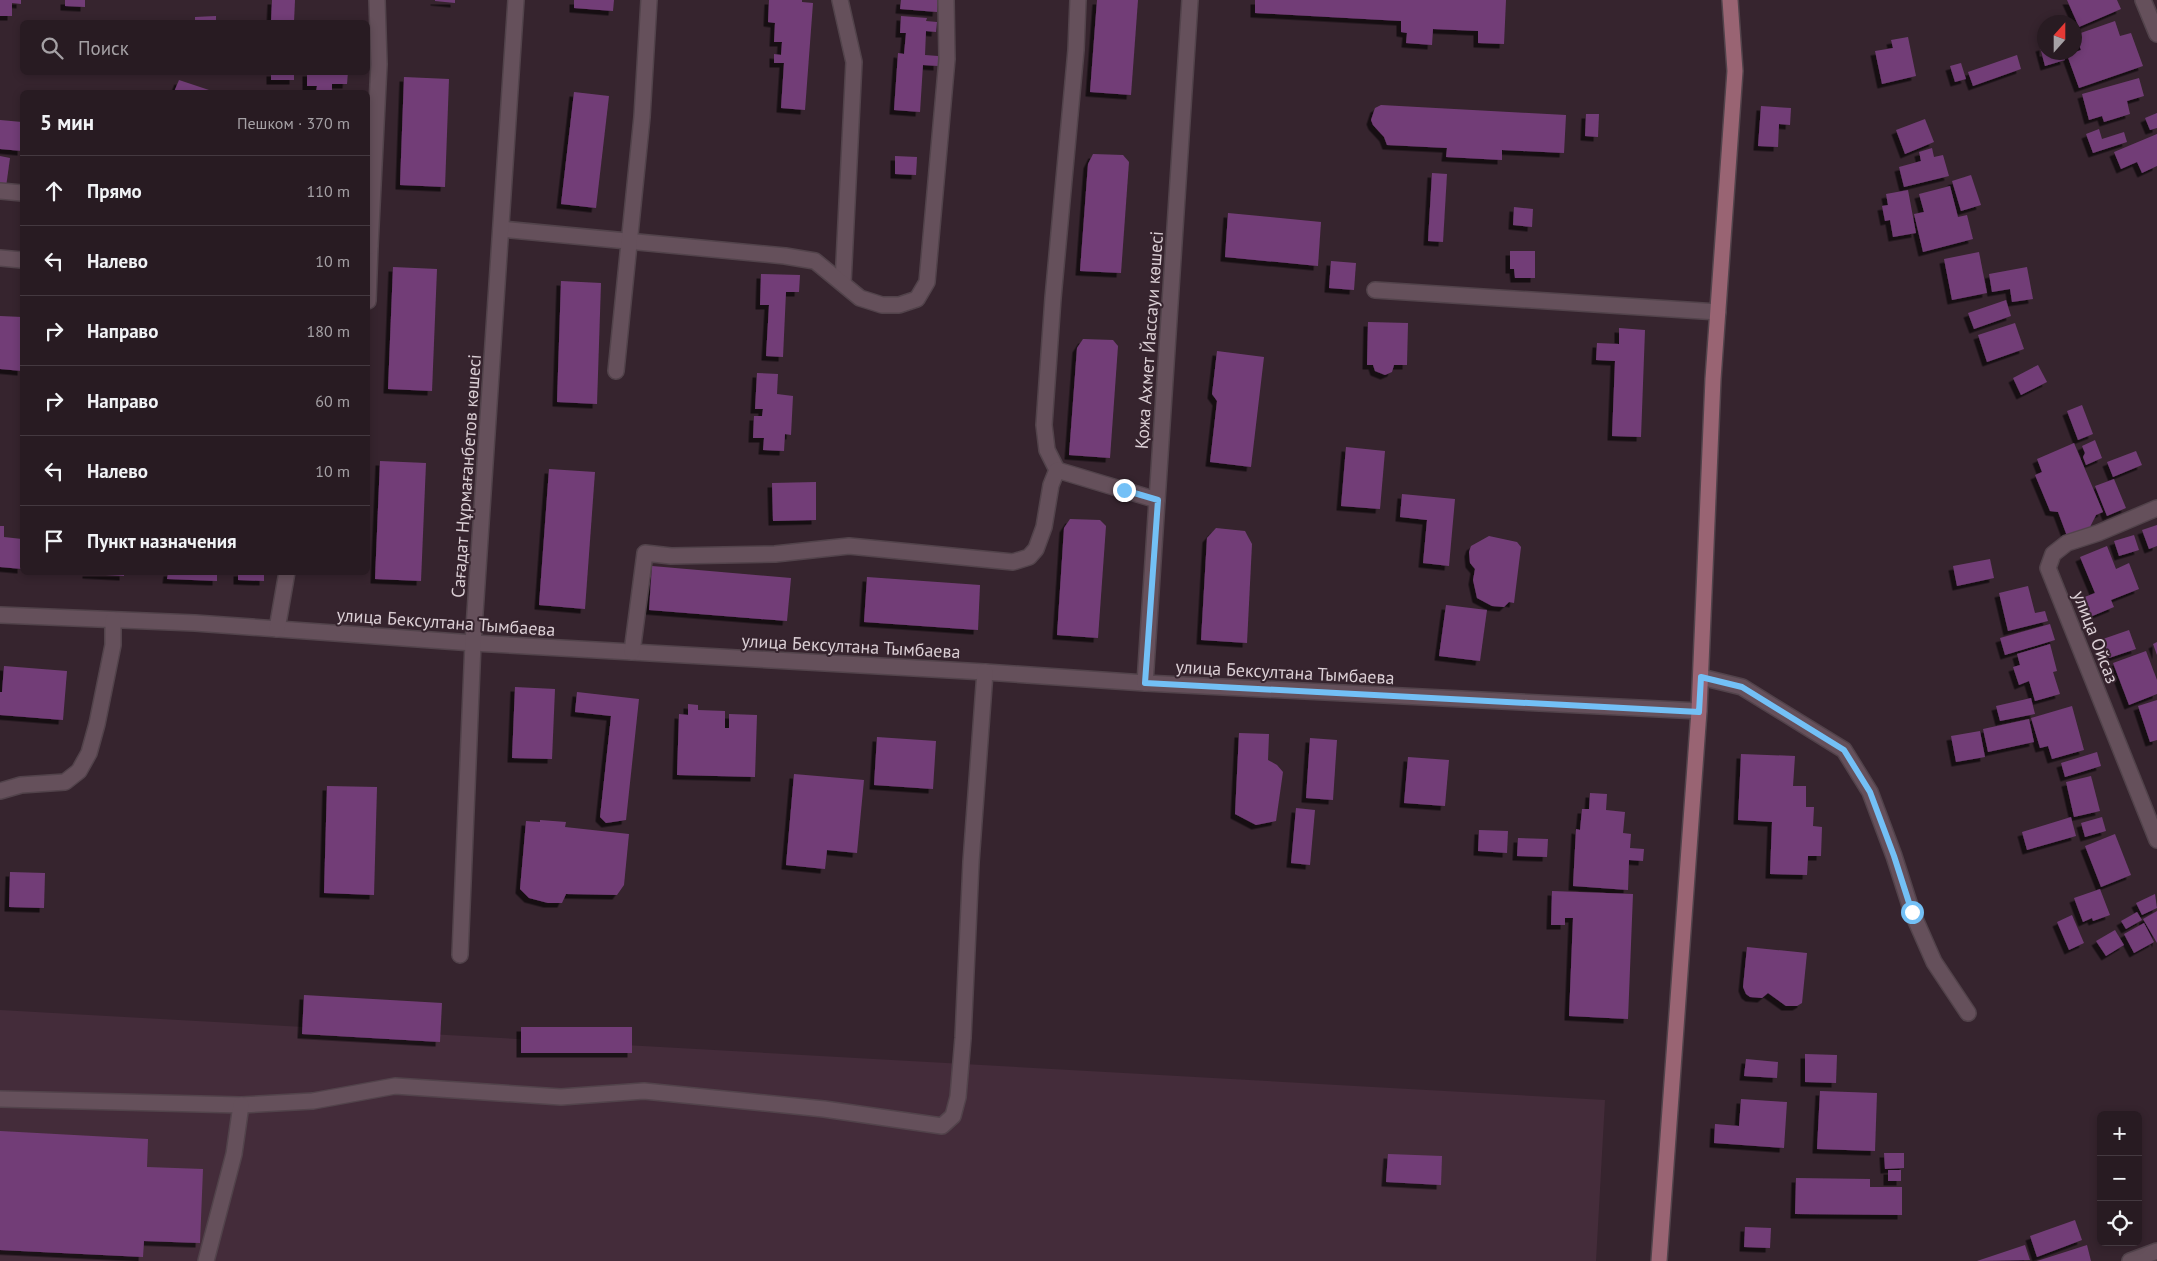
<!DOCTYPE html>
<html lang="ru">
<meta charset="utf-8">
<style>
body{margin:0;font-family:"PT Sans",sans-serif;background:#30242a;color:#f1f3f6}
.controls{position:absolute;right:15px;bottom:15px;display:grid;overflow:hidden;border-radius:8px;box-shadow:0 2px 8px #0003}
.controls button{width:45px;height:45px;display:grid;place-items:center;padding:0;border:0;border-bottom:1px solid #443940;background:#281b22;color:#f1f3f6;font:25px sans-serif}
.compass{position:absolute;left:2037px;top:15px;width:45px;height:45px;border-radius:50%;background:#281b22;box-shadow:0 2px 8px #0003;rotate:21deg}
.stop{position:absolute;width:15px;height:15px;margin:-11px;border:4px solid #73c0f6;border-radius:50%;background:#fff}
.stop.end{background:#73c0f6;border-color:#fff;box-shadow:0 1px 5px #0008}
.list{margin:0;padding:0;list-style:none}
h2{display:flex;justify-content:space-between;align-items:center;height:65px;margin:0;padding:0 20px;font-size:21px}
h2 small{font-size:16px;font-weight:400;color:#a5a1a5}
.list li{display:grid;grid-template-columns:32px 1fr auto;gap:15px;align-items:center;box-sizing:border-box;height:70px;padding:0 20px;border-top:1px solid #443940}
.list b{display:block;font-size:19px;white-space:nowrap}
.list em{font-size:16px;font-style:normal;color:#a5a1a5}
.icon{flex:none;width:28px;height:28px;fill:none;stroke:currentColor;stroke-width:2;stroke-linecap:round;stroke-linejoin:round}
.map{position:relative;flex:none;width:2157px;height:1261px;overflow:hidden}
.search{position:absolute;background:#281b22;box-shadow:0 2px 8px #0003;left:20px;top:20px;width:350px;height:55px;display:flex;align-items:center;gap:12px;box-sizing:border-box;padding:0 18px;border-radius:8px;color:#a5a1a5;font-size:19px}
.panel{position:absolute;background:#281b22;box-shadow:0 2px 8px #0003;left:20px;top:90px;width:350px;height:485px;border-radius:8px}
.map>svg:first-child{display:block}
.built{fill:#442c3a}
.building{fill:#723e77;filter:url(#shadow)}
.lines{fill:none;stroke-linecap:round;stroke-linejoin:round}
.minor-casing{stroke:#52434b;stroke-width:18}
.major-casing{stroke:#52434b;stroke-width:18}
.minor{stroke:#65505b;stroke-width:15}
.major{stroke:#996473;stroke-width:15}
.route{stroke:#73c0f6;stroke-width:6}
.labels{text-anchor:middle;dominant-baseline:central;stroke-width:4;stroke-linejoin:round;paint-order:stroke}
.street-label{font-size:18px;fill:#dbcfd5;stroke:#36242e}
</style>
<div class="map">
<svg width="2157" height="1261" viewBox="0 0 2157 1261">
<defs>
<filter id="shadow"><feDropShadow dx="-4.5" dy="4.5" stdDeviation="0" flood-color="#0009"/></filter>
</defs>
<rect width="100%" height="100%" fill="#36242e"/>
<path class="built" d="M0 1010 1605 1100 1596 1261H0Z"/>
<g class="building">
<path d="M0 0H21V4L12 3V16H0Z"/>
<path d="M65 0H85V7L65 6Z"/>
<path d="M272 0H295L294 22H271Z"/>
<path d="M435 0H455V3L435 1Z"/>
<path d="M574 0H614L613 11 574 8Z"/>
<path d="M769 0H802V2L813 3 805 110 781 108 784 63H774V54L781 55 782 42H774L775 23 768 22Z"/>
<path d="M901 0H938L937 12 900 9Z"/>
<path d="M1097 0H1138L1131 95 1090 92Z"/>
<path d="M1255 0H1506L1504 44 1478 43V31L1433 29 1432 45 1406 43 1407 33 1401 32V21L1255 13Z"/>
<path d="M2067 0H2117L2121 9 2079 27Z"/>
<path d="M216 16V22H195V17Z"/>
<path d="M901 16 927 18 926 21 937 22 936 32 926 31 925 55 938 56V66L923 65 920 112 894 110 898 53 904 54 906 33H900Z"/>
<path d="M2115 21 2120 36 2131 33 2143 66 2079 88 2067 55 2081 50 2075 35Z"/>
<path d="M1908 37 1916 76 1882 84 1875 51 1893 48 1891 40Z"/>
<path d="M2044 46V52H2063L2065 60 2045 66 2040 47Z"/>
<path d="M2017 55 2021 69 1973 86 1968 72Z"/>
<path d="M1961 63 1966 79 1955 82 1950 66Z"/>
<rect x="271" y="72" width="23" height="8"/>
<path d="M307 72H348L347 84H332V92H316L317 86H307Z"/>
<path d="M404 77 449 79 445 187 400 185Z"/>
<path d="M2139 78 2144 96 2127 101 2130 114 2104 122 2102 116 2089 120 2082 94Z"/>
<path d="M179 80 209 90 208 92H174Z"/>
<path d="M574 92 609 96 596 208 561 204Z"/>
<path d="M1381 105 1566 115 1564 153 1502 150V160L1446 157 1447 148 1387 145 1384 137 1373 125 1371 120 1375 108Z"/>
<path d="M1761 106 1791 108 1790 125 1779 124 1778 147 1758 146Z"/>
<path d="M2157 113V128L2150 130 2145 118Z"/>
<path d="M1586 114H1599L1598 137 1585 136Z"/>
<path d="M1925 119 1934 142 1905 154 1896 130Z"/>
<path d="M0 120 22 122V151L0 149Z"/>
<path d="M2099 129 2102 139 2124 132 2127 142 2093 153 2086 134Z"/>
<path d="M2157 134V166L2142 173 2137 162 2121 169 2114 152Z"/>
<path d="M1932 148 1934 157 1943 155 1949 176 1904 187 1899 167 1921 161 1919 152Z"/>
<path d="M1093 154 1123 155 1129 162 1121 273 1080 271 1088 164Z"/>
<path d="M0 156 10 158 6 187H0Z"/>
<path d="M895 156 917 157 916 175 895 174Z"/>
<path d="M1432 173 1447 174 1443 242 1428 241Z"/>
<path d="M1971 175 1981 205 1961 211 1952 181Z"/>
<path d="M1950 186 1958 217 1967 215 1973 239 1923 252 1914 214 1924 212 1919 194Z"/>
<path d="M1908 190 1916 233 1893 237 1890 220 1885 221 1882 206 1888 205 1886 194Z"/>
<path d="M1514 207 1533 209 1532 227 1513 225Z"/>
<path d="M1228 213 1321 222 1318 266 1225 257Z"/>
<path d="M1510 251H1535V278H1515L1514 269H1510Z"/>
<path d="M1979 252 1987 293 1952 300 1944 259Z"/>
<path d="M1331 261 1356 263 1354 290 1329 288Z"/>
<path d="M393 267 437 269 432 391 388 389Z"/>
<path d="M2027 267 2033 299 2012 302 2010 289 1992 292 1989 274Z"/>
<path d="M761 274 800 275 799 292H786L783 357 766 356 769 305H760Z"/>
<path d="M561 281 601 283 597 404 557 402Z"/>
<path d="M2006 300 2011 316 1974 329 1968 313Z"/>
<path d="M0 316 22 317V371L0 369Z"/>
<path d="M1368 322 1408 323 1407 365H1394L1392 372 1385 375 1375 371 1373 365H1367Z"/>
<path d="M2015 323 2024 349 1987 362 1978 335Z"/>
<path d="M1619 328 1645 330 1641 437 1612 436 1615 361 1596 360 1597 343 1619 344Z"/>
<path d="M1083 339 1113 340 1118 346 1110 458 1069 455 1077 348Z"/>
<path d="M1217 351 1264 357 1251 467 1210 462 1217 401 1212 394Z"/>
<path d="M2038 365 2047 382 2021 395 2013 378Z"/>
<path d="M757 373 778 374 777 394 793 396 791 435 785 434 784 451 763 450 764 438H753L754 416H762L763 409H755Z"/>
<path d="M2082 405 2093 434 2078 440 2067 411Z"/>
<path d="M2095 440 2102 458 2086 465 2083 457 2085 453 2082 446Z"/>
<path d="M2074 443 2103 512 2096 515 2090 527 2067 536 2058 512 2050 511 2035 475 2042 472 2037 459Z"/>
<path d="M1346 447 1385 451 1380 509 1341 506Z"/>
<path d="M2136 451 2142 465 2113 477 2107 462Z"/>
<path d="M380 461 426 463 421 581 375 579Z"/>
<path d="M549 469 595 472 585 609 539 605Z"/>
<path d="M2114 479 2126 508 2107 516 2095 486Z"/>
<path d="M816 482V520L773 521 772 483Z"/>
<path d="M1402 494 1455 499 1449 566 1423 563 1427 520 1400 517Z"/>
<path d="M1070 519 1100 520 1106 526 1098 638 1057 635 1064 528Z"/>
<path d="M2157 525V546L2149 549 2142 530Z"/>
<path d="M0 526H4V537L22 539V569L0 567Z"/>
<path d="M1216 528 1245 531 1252 544 1247 643 1201 640 1207 538Z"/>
<path d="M2134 535 2139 550 2119 556 2114 541Z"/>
<path d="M1489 536 1517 542 1521 547 1514 603 1509 602 1504 607 1492 606 1477 598 1473 580 1475 569 1470 563 1469 552 1471 546Z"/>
<path d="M2107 546 2116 569 2129 563 2139 589 2111 600 2114 607 2090 617 2082 598 2095 593 2080 557Z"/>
<path d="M1990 559 1994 578 1957 586 1953 566Z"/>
<path d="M652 566 791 578 787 621 649 610Z"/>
<path d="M87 572H124V576L87 574Z"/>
<path d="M168 572H217V581L167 579Z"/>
<path d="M238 572H264V581L238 580Z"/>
<path d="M867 577 980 585 978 630 864 622Z"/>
<path d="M2028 586 2035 613 2045 611 2048 621 2008 631 1999 593Z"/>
<path d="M1446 605 1487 610 1480 661 1439 656Z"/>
<path d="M2050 624 2055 640 2005 655 2000 638Z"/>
<path d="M2129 630 2136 649 2109 658 2103 639Z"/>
<path d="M2157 642V655L2153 644Z"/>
<path d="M2050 644 2057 671 2053 672 2060 694 2035 701 2029 681 2019 685 2013 667 2020 665 2017 654Z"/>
<path d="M2146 651 2157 680V694L2129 705 2113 663Z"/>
<path d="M4 666 67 671 63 720 0 715V692H2Z"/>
<path d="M515 687 555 689 552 759 512 758Z"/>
<path d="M577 692 639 699 626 820 606 823 600 817 611 716 575 712Z"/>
<path d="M2031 698 2035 714 2000 721 1996 706Z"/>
<path d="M2157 700V740L2150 742 2138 706Z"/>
<path d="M688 704 698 705V710L725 711V728H729V714L757 715 755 777 677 775 679 714 688 715Z"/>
<path d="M2072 706 2084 750 2052 759 2048 746 2040 748 2031 718Z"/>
<path d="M2029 719 2034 742 1988 752 1983 729Z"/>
<path d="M1980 731 1985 757 1956 762 1951 736Z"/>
<path d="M1239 733 1269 734 1268 760 1277 765 1283 772 1276 821 1256 825 1235 814Z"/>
<path d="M877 737 936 741 933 789 874 785Z"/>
<path d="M1310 738 1337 740 1333 800 1306 798Z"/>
<path d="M2097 752 2101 766 2065 777 2061 763Z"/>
<path d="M1741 754 1795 756 1793 786H1806V807H1814L1813 826 1822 827 1821 856H1808L1807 875 1770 874 1772 822 1738 820Z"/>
<path d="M1408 757 1449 760 1445 806 1404 803Z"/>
<path d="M794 774 864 780 857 853 827 850 825 869 786 865Z"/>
<path d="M2091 776 2100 811 2074 817 2066 782Z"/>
<path d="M327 786 377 787 374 895 324 893Z"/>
<path d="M1590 793 1607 794 1606 810 1625 812 1623 833 1631 834 1630 848 1644 849 1643 861 1629 860 1628 890 1573 886 1576 829 1580 830 1582 809H1589Z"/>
<path d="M1296 808 1315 810 1310 865 1291 863Z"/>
<path d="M2071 817 2076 836 2027 850 2022 832Z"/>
<path d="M2102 817 2106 831 2085 837 2081 823Z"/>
<path d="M540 820 566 822 565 827 629 834 624 885 617 895 566 894 562 903H548L529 898 520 889 526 821 540 822Z"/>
<path d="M1479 830 1508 831 1507 853 1478 851Z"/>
<path d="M2115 834 2131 875 2101 887 2085 846Z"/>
<path d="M1518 838 1548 839 1547 857 1517 856Z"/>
<path d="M10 872 45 873 44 908 9 907Z"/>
<path d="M2100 889 2110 915 2093 921 2092 918 2083 922 2074 898Z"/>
<path d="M1552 891 1633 894 1628 1019 1569 1016 1573 918H1565V925H1551Z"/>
<path d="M2155 894 2157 908 2142 915 2136 903Z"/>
<path d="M2157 911V943L2143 919Z"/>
<path d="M2137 912 2142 920 2126 929 2121 921Z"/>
<path d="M2072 915 2084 943 2069 950 2057 922Z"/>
<path d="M2144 923 2154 942 2134 953 2124 934Z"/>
<path d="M2115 930 2124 945 2106 956 2096 941Z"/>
<path d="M1747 947 1807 953 1802 1003 1797 1006H1786L1768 993 1762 998 1750 997 1746 994 1743 987Z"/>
<path d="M304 995 442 1003 440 1042 302 1034Z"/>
<rect x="521" y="1027" width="111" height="26"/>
<path d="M1805 1054 1837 1055 1836 1083 1805 1082Z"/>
<path d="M1746 1059 1778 1062 1777 1078 1744 1076Z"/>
<path d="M1820 1091 1877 1093 1875 1151 1817 1149Z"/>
<path d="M1741 1099 1787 1102 1784 1148 1714 1143 1715 1124 1739 1126Z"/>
<path d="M0 1131 148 1139 147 1167 203 1169 200 1243 144 1241 143 1257 0 1250Z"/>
<path d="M1884 1153H1904V1168L1885 1169Z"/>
<path d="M1388 1154 1442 1156 1441 1185 1386 1182Z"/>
<rect x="1888" y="1170" width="13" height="11"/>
<path d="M1796 1178 1870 1179V1187H1902V1215L1795 1214Z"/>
<path d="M2075 1220 2082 1240 2037 1257 2030 1236Z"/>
<path d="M1745 1227 1771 1228 1770 1248 1744 1247Z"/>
<path d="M2025 1245 2030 1260 1977 1261Z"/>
<path d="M2087 1245 2091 1261H2037Z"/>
</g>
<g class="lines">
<defs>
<g id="minor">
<path d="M840 0 854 62 843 283"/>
<path d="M2143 0 2157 34"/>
<path d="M0 191 22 193"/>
<path d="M501 229 785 256 815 261 860 298 882 305H899L917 299 927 282 947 59 946 0"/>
<path d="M368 246H370L368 301"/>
<path d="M370 246 379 64 377 0"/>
<path d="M0 258 22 260"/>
<path d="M1375 290 1718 312"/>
<path d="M616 371 642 117 649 0"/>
<path d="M1057 470 1047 450 1044 425 1053 298 1076 50 1078 0"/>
<path d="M2157 508 2098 533 2067 543 2053 554 2048 568 2157 840"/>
<path d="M0 615 195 623 473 643 985 672 1145 683 1699 711"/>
<path d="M277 629 287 572"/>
<path d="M632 652 645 553 671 556 775 554 849 546 1013 562 1029 557 1036 549 1044 527 1051 485 1057 470 1157 500"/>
<path d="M1701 677 1742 687 1844 750 1870 792 1894 856 1912 912 1934 962 1968 1013"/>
<path d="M1145 683 1190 0"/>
<path d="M0 791 21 785 65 782 79 771 89 753 97 724 113 645V620"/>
<path d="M460 955 473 643 516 0"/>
<path d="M0 1099 241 1105 313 1101 395 1086 561 1097 644 1091 824 1109 942 1126 953 1116 958 1097 963 1038 971 862 985 672"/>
<path d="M206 1261 234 1154 241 1105"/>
<path d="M2130 1261 2157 1251"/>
</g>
<path id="major" d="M1659 1261 1699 711 1713 379 1735 71 1730 0"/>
</defs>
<use href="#minor" class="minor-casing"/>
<use href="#major" class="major-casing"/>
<use href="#minor" class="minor"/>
<use href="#major" class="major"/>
</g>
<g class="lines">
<path class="route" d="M1124 490 1158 500 1145 683 1699 712 1701 677 1742 687 1844 750 1870 792 1894 856 1912 912"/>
</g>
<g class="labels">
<g class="street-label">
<text transform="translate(1149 340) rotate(-86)">Қожа Ахмет Йассауи көшесі</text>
<text transform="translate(466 476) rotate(-86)">Сағадат Нұрмағанбетов көшесі</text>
<text transform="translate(446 622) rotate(4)">улица Бексултана Тымбаева</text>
<text transform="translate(2096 637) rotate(69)">улица Ойсаз</text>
<text transform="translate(851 646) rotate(3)">улица Бексултана Тымбаева</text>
<text transform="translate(1285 672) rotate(3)">улица Бексултана Тымбаева</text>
</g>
</g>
</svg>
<div class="controls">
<button>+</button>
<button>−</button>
<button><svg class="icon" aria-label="locate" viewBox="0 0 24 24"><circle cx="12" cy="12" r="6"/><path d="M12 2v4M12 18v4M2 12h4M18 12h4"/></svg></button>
</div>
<svg class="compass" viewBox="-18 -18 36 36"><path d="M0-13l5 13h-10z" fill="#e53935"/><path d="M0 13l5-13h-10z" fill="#a5a1a5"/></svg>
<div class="stop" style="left:1912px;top:912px"></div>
<div class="stop end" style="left:1124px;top:490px"></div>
<div class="search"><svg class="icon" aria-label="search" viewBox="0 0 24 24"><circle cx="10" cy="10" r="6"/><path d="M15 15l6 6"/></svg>Поиск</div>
<section class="panel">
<h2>5 мин<small>Пешком · 370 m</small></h2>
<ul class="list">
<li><svg class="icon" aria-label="ahead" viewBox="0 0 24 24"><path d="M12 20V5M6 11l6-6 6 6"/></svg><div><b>Прямо</b></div><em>110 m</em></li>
<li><svg class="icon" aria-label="left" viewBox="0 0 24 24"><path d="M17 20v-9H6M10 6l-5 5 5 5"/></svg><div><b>Налево</b></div><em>10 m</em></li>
<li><svg class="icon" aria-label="right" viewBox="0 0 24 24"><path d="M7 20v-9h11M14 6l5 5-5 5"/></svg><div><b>Направо</b></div><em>180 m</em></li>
<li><svg class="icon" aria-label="right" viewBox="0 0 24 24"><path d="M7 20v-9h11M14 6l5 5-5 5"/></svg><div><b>Направо</b></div><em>60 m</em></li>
<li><svg class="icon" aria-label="left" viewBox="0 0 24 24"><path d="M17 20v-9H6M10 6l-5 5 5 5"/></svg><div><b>Налево</b></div><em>10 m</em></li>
<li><svg class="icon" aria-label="arrive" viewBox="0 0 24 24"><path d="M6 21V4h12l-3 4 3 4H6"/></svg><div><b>Пункт назначения</b></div></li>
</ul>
</section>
</div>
